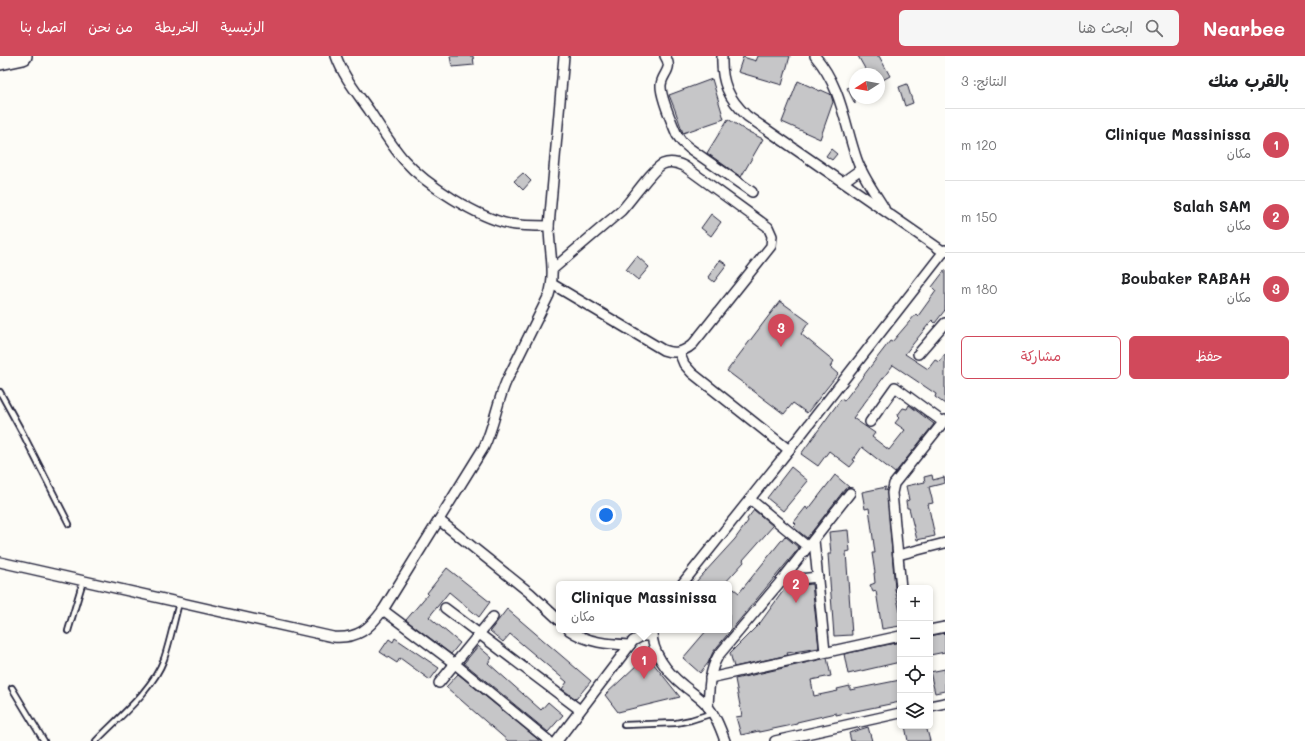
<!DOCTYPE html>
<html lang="ar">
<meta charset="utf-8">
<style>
body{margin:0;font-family:Mali,"Playpen Sans Arabic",sans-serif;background:#f6f6f6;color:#202124;direction:rtl}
.controls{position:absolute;right:12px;bottom:12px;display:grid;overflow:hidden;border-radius:6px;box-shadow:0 2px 6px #0003}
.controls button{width:36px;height:36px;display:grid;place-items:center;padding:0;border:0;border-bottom:1px solid #e0e0e0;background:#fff;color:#202124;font:20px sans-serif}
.compass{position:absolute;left:849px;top:12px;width:36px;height:36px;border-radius:50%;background:#fff;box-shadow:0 2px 6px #0003;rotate:259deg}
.you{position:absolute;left:606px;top:459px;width:14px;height:14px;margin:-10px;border:3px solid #fff;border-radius:50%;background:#1a73e8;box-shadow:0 0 0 6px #1a73e833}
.badge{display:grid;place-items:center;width:26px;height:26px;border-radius:50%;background:#d1495b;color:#fff;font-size:13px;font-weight:700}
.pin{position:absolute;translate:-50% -33px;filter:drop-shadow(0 1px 2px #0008)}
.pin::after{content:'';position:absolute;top:21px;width:14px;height:12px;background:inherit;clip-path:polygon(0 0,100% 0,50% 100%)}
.popup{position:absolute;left:556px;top:525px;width:176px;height:52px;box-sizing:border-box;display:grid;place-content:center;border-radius:6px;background:#fff;filter:drop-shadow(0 1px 3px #0005);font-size:13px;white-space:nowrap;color:#757577}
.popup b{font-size:15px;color:#202124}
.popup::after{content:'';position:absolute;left:50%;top:100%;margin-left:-8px;border:8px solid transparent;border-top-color:#fff}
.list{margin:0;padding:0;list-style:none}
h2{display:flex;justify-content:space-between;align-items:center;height:52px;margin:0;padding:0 16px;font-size:17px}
h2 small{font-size:13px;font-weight:400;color:#757577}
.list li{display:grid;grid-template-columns:26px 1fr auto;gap:12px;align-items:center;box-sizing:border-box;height:72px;padding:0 16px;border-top:1px solid #e0e0e0}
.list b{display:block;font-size:15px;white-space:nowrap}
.list p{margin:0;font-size:13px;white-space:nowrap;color:#757577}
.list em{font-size:13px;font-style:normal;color:#757577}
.actions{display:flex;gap:8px;padding:12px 16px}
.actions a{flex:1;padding:9px 0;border:1px solid #d1495b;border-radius:6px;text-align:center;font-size:14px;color:#d1495b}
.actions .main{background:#d1495b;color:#fff}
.icon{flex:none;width:22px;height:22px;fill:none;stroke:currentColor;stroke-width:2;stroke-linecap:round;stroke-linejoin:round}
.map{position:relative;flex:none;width:945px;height:685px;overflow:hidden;direction:ltr}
header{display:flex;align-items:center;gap:24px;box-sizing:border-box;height:56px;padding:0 20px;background:#d1495b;color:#fff}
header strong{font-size:19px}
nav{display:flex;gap:22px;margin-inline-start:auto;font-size:14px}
.search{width:280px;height:36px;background:#f6f6f6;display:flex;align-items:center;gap:10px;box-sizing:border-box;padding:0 14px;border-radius:6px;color:#757577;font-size:15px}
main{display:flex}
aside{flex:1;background:#fff}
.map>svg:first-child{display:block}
.building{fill:#c6c6c8;stroke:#22223b}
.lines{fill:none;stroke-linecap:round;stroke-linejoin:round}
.lane-casing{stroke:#22223b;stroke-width:8}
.street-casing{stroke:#22223b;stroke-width:12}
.highway-casing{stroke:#22223b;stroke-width:20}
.lane{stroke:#fdfcf7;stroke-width:4.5}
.street{stroke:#fdfcf7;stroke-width:9}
.highway{stroke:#fdfcf7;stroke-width:17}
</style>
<header>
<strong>Nearbee</strong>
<div class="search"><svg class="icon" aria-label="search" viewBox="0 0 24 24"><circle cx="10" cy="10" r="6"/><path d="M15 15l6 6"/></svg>ابحث هنا</div>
<nav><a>الرئيسية</a><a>الخريطة</a><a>من نحن</a><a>اتصل بنا</a></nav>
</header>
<main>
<aside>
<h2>بالقرب منك<small>النتائج: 3</small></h2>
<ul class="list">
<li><span class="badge">1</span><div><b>Clinique Massinissa</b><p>مكان</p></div><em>120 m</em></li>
<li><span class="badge">2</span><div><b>Salah SAM</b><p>مكان</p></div><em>150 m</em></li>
<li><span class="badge">3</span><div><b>Boubaker RABAH</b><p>مكان</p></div><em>180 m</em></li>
</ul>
<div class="actions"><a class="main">حفظ</a><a>مشاركة</a></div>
</aside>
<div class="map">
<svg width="945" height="685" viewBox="0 0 945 685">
<rect width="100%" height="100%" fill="#fdfcf7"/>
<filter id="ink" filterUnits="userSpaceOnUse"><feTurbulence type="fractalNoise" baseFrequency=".025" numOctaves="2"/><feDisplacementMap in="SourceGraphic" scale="8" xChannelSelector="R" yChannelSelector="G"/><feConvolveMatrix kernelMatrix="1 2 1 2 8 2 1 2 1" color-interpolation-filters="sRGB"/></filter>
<g filter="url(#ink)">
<g class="building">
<path d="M450 0H473L474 9 452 11Z"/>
<path d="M758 0H790L782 29 738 16 743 1 756 5Z"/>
<path d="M858 0H879L890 20 879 26V18H868Z"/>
<path d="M712 23 724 63 683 77 675 54 669 39Z"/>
<path d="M798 25 820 35 821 34 830 38 831 39 833 46 820 83 782 66Z"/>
<path d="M855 28V48L847 32Z"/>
<path d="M907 28 913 47 905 50 899 31Z"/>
<path d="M728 63 748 76H749L763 83 741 121 707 97Z"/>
<path d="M831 93 837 98 832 104 826 100Z"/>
<path d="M523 117 531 125 523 134 514 125Z"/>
<path d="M711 158 721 166 711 180 701 172Z"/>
<path d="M637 200 649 211 638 224 626 214Z"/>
<path d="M720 204 727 209 714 226 708 221Z"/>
<path d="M945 214V254L935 267 932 264 905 298 928 313 935 304 939 306 945 298V348L935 341 936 338 893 309 853 362 875 377 872 381 889 394 905 374 895 367 899 362 897 360 903 352 907 353 909 349 934 368 895 417 862 391 853 404 855 405 850 411 829 395 818 410 801 398 841 343 844 345 890 285 892 286 916 258 918 260 936 235 932 231Z"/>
<path d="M780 245 809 266 801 278 834 305 830 311 838 318 807 357 793 347 784 358 727 315Z"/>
<path d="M791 411 808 425 783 455 767 442Z"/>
<path d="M835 419 849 431 845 433 807 482 793 471 796 468 794 466 806 451 808 454Z"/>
<path d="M932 419 933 424 944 421 945 426V427L929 431 933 447 928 448 935 480 917 484 909 452H907L906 445 909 444 906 430 925 426 924 421Z"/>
<path d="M886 431 884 434H887L895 533 900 556V570L882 573 876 535 873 536 870 529 875 527 874 517H875L872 497H875L869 452 865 453 862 436Z"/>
<path d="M754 454 773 470 743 504 744 506 724 528H694L735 483 748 465 747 463Z"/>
<path d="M848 474 850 495 846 496 852 579 834 580 828 498H831L829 476Z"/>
<path d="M785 480 799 492 713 596 708 607 700 617 683 602 707 574H729V539L734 533 739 537Z"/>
<path d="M447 512 490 546 479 561 449 536 429 561 460 587 451 598 406 564 428 538 427 537Z"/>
<path d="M812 528 819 592 787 597 788 599 734 611 730 597 760 567 786 531Z"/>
<path d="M507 553 591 625 576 643 562 633 567 626 510 578 503 586 490 575Z"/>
<path d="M945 577V596L930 599V580Z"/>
<path d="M395 582 439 612 430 624 400 602 397 607 380 596 389 583 393 586Z"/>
<path d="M900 586V606L848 618 844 598Z"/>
<path d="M478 590 492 602 488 607 541 654 548 646 563 659 548 676 464 607Z"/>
<path d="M641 592 680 641 618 656 605 639 639 607 637 599Z"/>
<path d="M827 602 831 620 811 624 814 640 838 635 837 633 850 630V634L900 624V646L836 659V657L797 666V668L759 676V675L741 679 736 661 742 660 735 623Z"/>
<path d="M945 613V635L935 637 930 616Z"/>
<path d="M458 618 540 685H508L446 631Z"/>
<path d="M905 670H926L930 685H908Z"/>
<path d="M868 671 872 685H851L849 677Z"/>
</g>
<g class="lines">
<defs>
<g id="lane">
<path d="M0 336 23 378 69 468"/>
<path d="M68 575 83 525"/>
<path d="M12 632 44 685"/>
<path d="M624 669 676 667 691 664 713 657"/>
<path d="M96 685C119 661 152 635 164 603 170 585 174 565 179 547"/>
</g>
<g id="street">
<path d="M336 0C343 20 357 37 369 54 380 71 391 89 404 104 426 129 477 161 509 168 522 170 536 170 549 170"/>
<path d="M665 0C674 14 662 17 661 29 660 40 672 67 677 79L682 86 689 92 752 136"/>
<path d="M722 0C721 26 728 42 747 60L944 196"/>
<path d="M815 0C842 32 844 67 857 104 863 121 875 137 884 152"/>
<path d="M843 126 861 113"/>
<path d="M552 228 663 294C674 298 683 297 693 288L771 190 772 180 768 171 684 110C678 107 670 105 663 108 652 113 631 145 621 155L553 213"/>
<path d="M679 296 684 308 692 317 789 394"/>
<path d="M918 298 945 267"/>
<path d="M870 366 895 331 943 366"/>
<path d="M750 443 808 491"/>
<path d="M439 464 530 537 559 564"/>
<path d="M814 484 825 596"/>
<path d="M898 499 945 487"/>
<path d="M0 506 333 581C358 583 369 573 383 554L484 391C494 370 497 347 506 326L549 239C556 216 549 194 549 170L564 0"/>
<path d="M781 525 818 521"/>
<path d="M682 528 789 394 945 194"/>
<path d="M901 532 892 437 894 428 945 364"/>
<path d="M445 552 580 654"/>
<path d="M383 554 455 608 549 685"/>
<path d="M569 574C588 587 608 588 630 589"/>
<path d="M652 574C651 596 667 616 683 629 690 635 698 640 705 647 715 658 720 671 725 685"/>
<path d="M930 574 945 571"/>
<path d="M710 622 900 580"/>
<path d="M439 627 493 561"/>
<path d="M930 650 945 647"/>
<path d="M708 651C709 633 709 616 718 600L781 525 850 437"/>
<path d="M557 685 633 585 642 580H652"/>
<path d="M775 685 900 657"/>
</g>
<path id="highway" d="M0 5 23 0"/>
</defs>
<use href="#lane" class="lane-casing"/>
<use href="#street" class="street-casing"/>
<use href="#highway" class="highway-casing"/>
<use href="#lane" class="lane"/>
<use href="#street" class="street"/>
<use href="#highway" class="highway"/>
</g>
</g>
</svg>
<div class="controls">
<button>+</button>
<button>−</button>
<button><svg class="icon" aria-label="locate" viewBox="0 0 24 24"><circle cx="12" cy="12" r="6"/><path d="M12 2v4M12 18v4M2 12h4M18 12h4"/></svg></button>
<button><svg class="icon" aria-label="layers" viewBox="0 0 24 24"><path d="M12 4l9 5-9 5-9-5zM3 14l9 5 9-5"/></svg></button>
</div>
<svg class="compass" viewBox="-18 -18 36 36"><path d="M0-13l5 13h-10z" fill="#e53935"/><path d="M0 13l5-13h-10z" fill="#757577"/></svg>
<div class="you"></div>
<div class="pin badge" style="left:644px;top:623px">1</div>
<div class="popup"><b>Clinique Massinissa</b>مكان</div>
<div class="pin badge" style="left:796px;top:547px">2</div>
<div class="pin badge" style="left:781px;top:291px">3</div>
</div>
</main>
